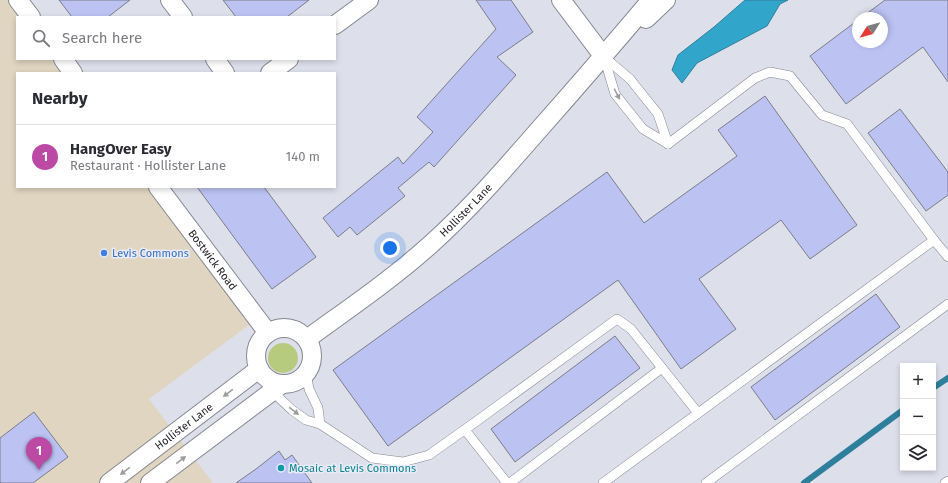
<!DOCTYPE html>
<meta charset="utf-8">
<style>
body{margin:0;font-family:"Fira Sans",sans-serif;background:#f2f2f3;color:#2b2b33}
.controls{position:absolute;right:12px;bottom:12px;display:grid;overflow:hidden;border-radius:0px;box-shadow:0 2px 6px #0003}
.controls button{width:36px;height:36px;display:grid;place-items:center;padding:0;border:0;border-bottom:1px solid #e1e1e2;background:#fff;color:#2b2b33;font:20px sans-serif}
.compass{position:absolute;left:852px;top:12px;width:36px;height:36px;border-radius:50%;background:#fff;box-shadow:0 2px 6px #0003;rotate:233deg}
.you{position:absolute;left:390px;top:248px;width:14px;height:14px;margin:-10px;border:3px solid #fff;border-radius:50%;background:#1a73e8;box-shadow:0 0 0 6px #1a73e833}
.badge{display:grid;place-items:center;width:26px;height:26px;border-radius:50%;background:#bc49a3;color:#fff;font-size:13px;font-weight:700}
.pin{position:absolute;translate:-50% -33px;filter:drop-shadow(0 1px 2px #0008)}
.pin::after{content:'';position:absolute;top:21px;width:14px;height:12px;background:inherit;clip-path:polygon(0 0,100% 0,50% 100%)}
.list{margin:0;padding:0;list-style:none}
h2{display:flex;justify-content:space-between;align-items:center;height:52px;margin:0;padding:0 16px;font-size:17px}
h2 small{font-size:13px;font-weight:400;color:#7c7c81}
.list li{display:grid;grid-template-columns:26px 1fr auto;gap:12px;align-items:center;box-sizing:border-box;height:64px;padding:0 16px;border-top:1px solid #e1e1e2}
.list b{display:block;font-size:15px;white-space:nowrap}
.list p{margin:0;font-size:13px;white-space:nowrap;color:#7c7c81}
.list em{font-size:13px;font-style:normal;color:#7c7c81}
.icon{flex:none;width:22px;height:22px;fill:none;stroke:currentColor;stroke-width:2;stroke-linecap:round;stroke-linejoin:round}
.map{position:relative;flex:none;width:948px;height:483px;overflow:hidden}
.search{position:absolute;background:#fff;box-shadow:0 2px 6px #0003;left:16px;top:16px;width:320px;height:44px;display:flex;align-items:center;gap:10px;box-sizing:border-box;padding:0 14px;border-radius:0px;color:#7c7c81;font-size:15px}
.panel{position:absolute;background:#fff;box-shadow:0 2px 6px #0003;left:16px;top:72px;width:320px;height:116px;border-radius:0px}
.map>svg:first-child{display:block}
.commercial{fill:#dfd5c0}
.green{fill:#b7cb7e}
.water{fill:#32a5cb;stroke:#2e7f9b}
.lines{fill:none;stroke-linecap:round;stroke-linejoin:round}
.stream{stroke:#2e7f9b;stroke-width:6}
.building{fill:#bcc3f3;stroke:#7b7d88}
.lane-casing{stroke:#858792;stroke-width:10}
.street-casing{stroke:#858792;stroke-width:20}
.lane{stroke:#fff;stroke-width:9}
.street{stroke:#fff;stroke-width:18}
.oneway{fill:#9d9da0}
.shop-dot{fill:#3f7fe0;stroke:#eaecf8;stroke-width:1.5}
.culture-dot{fill:#0f9aa8;stroke:#eaecf8;stroke-width:1.5}
.labels{text-anchor:middle;dominant-baseline:central;stroke-width:3;stroke-linejoin:round;paint-order:stroke}
.street-label{font-size:11px;fill:#25262b;stroke:#eaecf8}
.shop-label{font-size:11px;fill:#366cbe;stroke:#eaecf8;text-anchor:start}
.culture-label{font-size:11px;fill:#0d838f;stroke:#eaecf8;text-anchor:start}
</style>
<div class="map">
<svg width="948" height="483" viewBox="0 0 948 483">
<rect width="100%" height="100%" fill="#dddfeb"/>
<path class="commercial" d="M0 0H18L31 17H17V59H63L73 73H17V187H158L257 319 149 399 213 483H0Z"/>
<circle class="green" cx="283" cy="358" r="15"/>
<path class="water" d="M745 0H788L780 4 767 26 697 63 682 83 672 70 678 55 714 27Z"/>
<g class="lines">
<g class="stream">
<path d="M933 388 948 378"/>
<path d="M804 483 903 410"/>
</g>
</g>
<g class="building">
<path d="M59 0H130L108 17H72Z"/>
<path d="M223 0H309L287 17H236Z"/>
<path d="M476 0H511L533 32 497 57 516 75 434 167 429 162 398 188 405 196 357 235 350 227 338 237 323 218 398 157 403 164 433 132 417 117 496 29Z"/>
<path d="M885 0H948V82L923 47 846 104 810 56 858 20V42H882V18H861Z"/>
<path d="M765 96 857 225 810 259 781 220 699 279 736 329 681 369 618 280 388 446 333 370 607 172 644 223 737 156 718 130Z"/>
<path d="M900 109 948 172V195L926 211 868 133Z"/>
<path d="M197 187H264L316 257 272 289Z"/>
<path d="M876 294 900 327 775 420 751 387Z"/>
<path d="M615 336 640 368 515 462 491 429Z"/>
<path d="M34 412 68 457 33 483H0V438Z"/>
<path d="M279 451 285 460 292 455 312 483H236L256 469Z"/>
</g>
<g class="lines">
<defs>
<g id="lane">
<path d="M604 57 615 94 643 129 668 144"/>
<path d="M604 57 630 79 658 114 668 144"/>
<path d="M934 240 948 257"/>
<path d="M306 373 309 389 318 408 320 424"/>
<path d="M272 391 292 410 306 420 320 424 372 458 403 462 429 455 474 423 617 319 631 329 698 413"/>
<path d="M465 430 507 483"/>
<path d="M510 483 662 368"/>
<path d="M603 483 934 240 847 124 822 115 790 76 770 72 755 78 668 144"/>
<path d="M706 483 948 304"/>
<path d="M945 483 948 481"/>
</g>
<g id="street">
<path d="M18 0 31 17"/>
<path d="M170 0 183 17"/>
<path d="M561 0 604 57"/>
<path d="M646 19 666 0"/>
<path d="M335 25 369 0"/>
<path d="M63 59 73 73"/>
<path d="M215 59 225 73"/>
<path d="M270 73 289 59"/>
<path id="s1" d="M158 187 268 333"/>
<circle cx="284" cy="356" r="28"/>
<path id="s2" d="M307 339C348 309 391 280 430 245 468 211 502 172 536 133 575 89 613 45 651 0"/>
<path id="s3" d="M109 483 259 369"/>
<path d="M150 483 282 384"/>
</g>
</defs>
<use href="#lane" class="lane-casing"/>
<use href="#street" class="street-casing"/>
<use href="#lane" class="lane"/>
<use href="#street" class="street"/>
</g>
<defs><path id="oneway-solid" d="M-6-.8H1V-3.2L6.5 0L1 3.2V.8H-6Z"/></defs>
<g class="oneway">
<use href="#oneway-solid" transform="translate(617 94) rotate(62)"/>
<use href="#oneway-solid" transform="translate(228 393) rotate(143)"/>
<use href="#oneway-solid" transform="translate(294 411) rotate(37)"/>
<use href="#oneway-solid" transform="translate(181 460) rotate(-37)"/>
<use href="#oneway-solid" transform="translate(125 471) rotate(143)"/>
</g>
<circle class="shop-dot" cx="104" cy="253" r="4"/>
<circle class="culture-dot" cx="281" cy="468" r="4"/>
<g class="labels">
<g class="street-label">
<text stroke="none"><textPath href="#s2" startOffset="205">Hollister Lane</textPath></text>
<text stroke="none"><textPath href="#s1" startOffset="91">Bostwick Road</textPath></text>
<text stroke="none"><textPath href="#s3" startOffset="94">Hollister Lane</textPath></text>
</g>
<g class="shop-label">
<text x="112" y="253">Levis Commons</text>
</g>
<g class="culture-label">
<text x="289" y="468">Mosaic at Levis Commons</text>
</g>
</g>
</svg>
<div class="controls">
<button>+</button>
<button>−</button>
<button><svg class="icon" aria-label="layers" viewBox="0 0 24 24"><path d="M12 4l9 5-9 5-9-5zM3 14l9 5 9-5"/></svg></button>
</div>
<svg class="compass" viewBox="-18 -18 36 36"><path d="M0-13l5 13h-10z" fill="#e53935"/><path d="M0 13l5-13h-10z" fill="#7c7c81"/></svg>
<div class="you"></div>
<div class="pin badge" style="left:39px;top:470px">1</div>
<div class="search"><svg class="icon" aria-label="search" viewBox="0 0 24 24"><circle cx="10" cy="10" r="6"/><path d="M15 15l6 6"/></svg>Search here</div>
<section class="panel">
<h2>Nearby<small></small></h2>
<ul class="list">
<li><span class="badge">1</span><div><b>HangOver Easy</b><p>Restaurant · Hollister Lane</p></div><em>140 m</em></li>
</ul>
</section>
</div>
